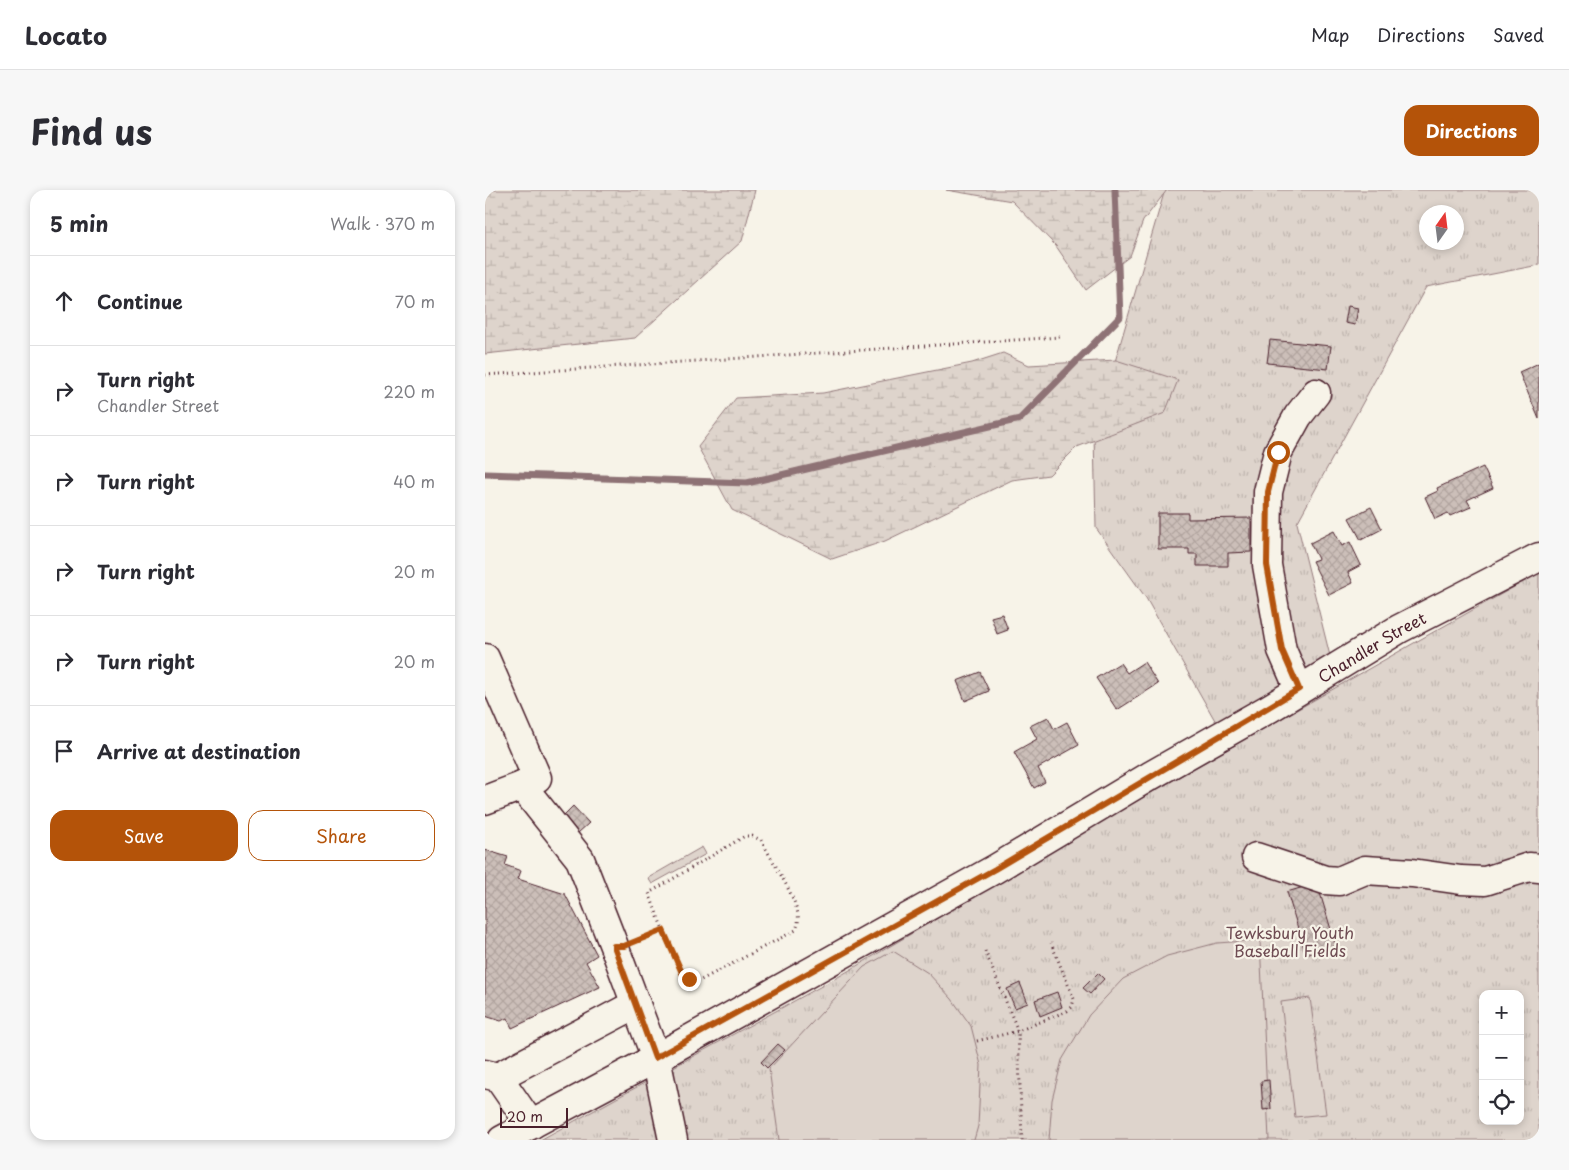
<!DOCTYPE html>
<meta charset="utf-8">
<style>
body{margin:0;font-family:"Playpen Sans",sans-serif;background:#f7f7f7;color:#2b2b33}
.controls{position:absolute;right:15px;bottom:15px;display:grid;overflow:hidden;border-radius:10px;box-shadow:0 2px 8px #0003}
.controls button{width:45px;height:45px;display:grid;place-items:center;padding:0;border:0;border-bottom:1px solid #e1e1e2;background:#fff;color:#2b2b33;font:25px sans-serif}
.compass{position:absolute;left:934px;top:15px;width:45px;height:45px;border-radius:50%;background:#fff;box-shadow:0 2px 8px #0003;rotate:14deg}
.scale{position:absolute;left:15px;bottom:12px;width:68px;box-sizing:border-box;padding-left:5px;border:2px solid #4a1f2b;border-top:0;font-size:14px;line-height:18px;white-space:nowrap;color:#4a1f2b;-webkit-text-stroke:4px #f7f3e8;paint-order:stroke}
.stop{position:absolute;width:15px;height:15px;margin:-11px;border:4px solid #b45309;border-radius:50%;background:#fff}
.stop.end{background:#b45309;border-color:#fff;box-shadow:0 1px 5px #0008}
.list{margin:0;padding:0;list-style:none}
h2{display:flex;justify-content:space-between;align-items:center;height:65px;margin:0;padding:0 20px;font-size:21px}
h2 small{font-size:16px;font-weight:400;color:#7c7c81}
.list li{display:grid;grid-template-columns:32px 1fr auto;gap:15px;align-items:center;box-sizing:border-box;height:90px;padding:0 20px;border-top:1px solid #e1e1e2}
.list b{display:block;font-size:19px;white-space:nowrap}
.list p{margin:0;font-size:16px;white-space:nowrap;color:#7c7c81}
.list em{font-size:16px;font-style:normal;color:#7c7c81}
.actions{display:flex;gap:10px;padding:15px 20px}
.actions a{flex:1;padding:11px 0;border:1px solid #b45309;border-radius:15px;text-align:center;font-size:18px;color:#b45309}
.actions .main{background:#b45309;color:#fff}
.icon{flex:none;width:28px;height:28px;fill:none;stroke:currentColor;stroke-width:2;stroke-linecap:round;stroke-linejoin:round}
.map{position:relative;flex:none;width:1054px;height:950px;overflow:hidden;border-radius:15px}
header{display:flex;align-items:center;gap:30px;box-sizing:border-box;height:70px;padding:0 25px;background:#fff;border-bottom:1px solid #e1e1e2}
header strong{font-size:24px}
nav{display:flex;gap:28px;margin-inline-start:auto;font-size:18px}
.intro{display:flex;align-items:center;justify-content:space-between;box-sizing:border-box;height:120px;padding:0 30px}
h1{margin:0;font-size:35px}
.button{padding:12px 22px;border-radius:15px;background:#b45309;color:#fff;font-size:18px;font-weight:700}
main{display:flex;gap:30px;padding:0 30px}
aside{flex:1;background:#fff;border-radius:15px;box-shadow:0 2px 8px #0003}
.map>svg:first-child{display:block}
.grass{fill:url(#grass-tufts);stroke:#947a7c;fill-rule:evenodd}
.wetland{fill:url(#wetland-marsh);stroke:#947a7c}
.garden{fill:#ded4cc;stroke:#947a7c}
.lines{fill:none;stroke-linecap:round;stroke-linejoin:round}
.stream{stroke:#8e7275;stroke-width:7}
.building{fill:url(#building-cross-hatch);stroke:#4a1f2b}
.minor-casing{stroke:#4a1f2b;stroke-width:31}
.path{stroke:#4a1f2b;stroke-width:3;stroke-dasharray:1 4;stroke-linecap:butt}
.minor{stroke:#f7f3e8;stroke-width:28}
.route{stroke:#b45309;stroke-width:6}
.labels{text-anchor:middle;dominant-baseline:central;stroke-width:4.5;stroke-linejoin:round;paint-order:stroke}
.street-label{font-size:16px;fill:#4a1f2b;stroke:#f7f3e8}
.park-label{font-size:16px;fill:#6f4c53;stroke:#f7f3e8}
</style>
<header>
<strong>Locato</strong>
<nav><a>Map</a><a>Directions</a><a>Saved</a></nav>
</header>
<div class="intro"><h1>Find us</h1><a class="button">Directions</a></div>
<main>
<aside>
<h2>5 min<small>Walk · 370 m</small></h2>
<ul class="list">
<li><svg class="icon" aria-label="ahead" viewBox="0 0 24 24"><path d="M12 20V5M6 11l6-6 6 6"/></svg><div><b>Continue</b></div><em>70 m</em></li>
<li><svg class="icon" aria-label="right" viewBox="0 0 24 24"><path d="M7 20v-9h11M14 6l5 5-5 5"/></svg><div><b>Turn right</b><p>Chandler Street</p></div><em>220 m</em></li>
<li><svg class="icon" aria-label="right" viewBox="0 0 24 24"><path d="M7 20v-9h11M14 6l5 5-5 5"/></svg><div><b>Turn right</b></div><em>40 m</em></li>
<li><svg class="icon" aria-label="right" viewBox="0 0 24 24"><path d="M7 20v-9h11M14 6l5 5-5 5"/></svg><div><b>Turn right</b></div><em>20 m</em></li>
<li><svg class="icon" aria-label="right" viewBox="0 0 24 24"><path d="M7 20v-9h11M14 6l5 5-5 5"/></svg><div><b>Turn right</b></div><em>20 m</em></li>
<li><svg class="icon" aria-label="arrive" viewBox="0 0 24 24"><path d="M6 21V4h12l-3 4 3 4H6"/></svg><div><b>Arrive at destination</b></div></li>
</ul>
<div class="actions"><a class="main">Save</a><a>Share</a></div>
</aside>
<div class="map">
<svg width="1054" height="950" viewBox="0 0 1054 950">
<defs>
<pattern id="grass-tufts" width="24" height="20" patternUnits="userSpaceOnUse" patternTransform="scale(1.25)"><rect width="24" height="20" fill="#ded4cc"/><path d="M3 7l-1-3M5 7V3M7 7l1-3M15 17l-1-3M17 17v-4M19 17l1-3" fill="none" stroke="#c0b6af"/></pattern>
<pattern id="wetland-marsh" width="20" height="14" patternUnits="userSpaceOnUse" patternTransform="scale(1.25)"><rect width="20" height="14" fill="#ded4cc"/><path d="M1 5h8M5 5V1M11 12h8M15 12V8" fill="none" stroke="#c0b6af"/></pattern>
<pattern id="building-cross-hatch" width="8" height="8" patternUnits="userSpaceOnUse" patternTransform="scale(1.25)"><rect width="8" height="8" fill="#ccbfb9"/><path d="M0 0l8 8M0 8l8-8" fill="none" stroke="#b1a49f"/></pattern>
</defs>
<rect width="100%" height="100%" fill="#f7f3e8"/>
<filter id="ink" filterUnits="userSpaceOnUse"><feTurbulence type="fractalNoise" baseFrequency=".02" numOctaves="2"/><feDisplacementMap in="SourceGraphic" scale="10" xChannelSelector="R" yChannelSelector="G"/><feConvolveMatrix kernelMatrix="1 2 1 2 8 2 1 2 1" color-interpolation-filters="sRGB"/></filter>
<g filter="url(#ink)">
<g class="grass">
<path d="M682 0H1054V75L941 97 812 333 845 466 732 534 661 408 611 338 609 244 679 3ZM942 22H972V52H942Z"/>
<path d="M1054 383V950H55L353 787 608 636 936 449ZM998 804H1035V931H998Z"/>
</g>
<g class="wetland">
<path d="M0 0H270L257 51 150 148 0 164Z"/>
<path d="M461 0H682L658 31 645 66 601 100 571 56 527 11Z"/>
<path d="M518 163 544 175 631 170 693 190 680 223 592 257 564 285 527 290 400 351 347 369 247 320 213 257 251 208 338 203 487 173Z"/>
</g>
<g class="garden">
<path d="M217 657 221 664 167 694 163 688Z"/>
<path d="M775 750 784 950H564L567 910 577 870 604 825 638 789 682 766 732 753Z"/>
<path d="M408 761 443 783 467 809 486 836 496 875 493 936 489 950H294L284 879 379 777Z"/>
<path d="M825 808 841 924 810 927 796 812Z"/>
</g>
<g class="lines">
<path class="stream" d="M0 284 262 293 535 229 635 127 630 0"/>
</g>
<g class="building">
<path d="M863 116 873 118 870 135 860 133Z"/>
<path d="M785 150 846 156 843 179 782 173Z"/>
<path d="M1054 173V229L1034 182Z"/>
<path d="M998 277 1008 298 982 310 986 317 965 326 963 323 950 329 940 307 953 301 952 298Z"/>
<path d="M886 317 897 339 876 350 864 328Z"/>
<path d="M673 323H703V329L766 328V362L743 363V376H712V364H704V359H673Z"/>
<path d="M849 341 857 356 865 352 876 375 863 382 868 393 844 405 827 371 833 369 825 353Z"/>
<path d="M517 424 523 440 512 444 506 427Z"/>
<path d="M659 472 673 494 632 520 611 488 635 473 642 483Z"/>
<path d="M495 482 504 501 480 511 472 491Z"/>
<path d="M563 527 569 539 582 532 594 555 553 578 560 592 549 598 529 562 552 549 545 536Z"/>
<path d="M88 616 104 633 93 643 77 627Z"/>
<path d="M0 660 23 667 20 675 36 681 33 689 80 704 112 765 101 772 115 797 27 838 22 828 16 831 0 826Z"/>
<path d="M832 693 851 756 821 765 802 702Z"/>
<path d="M613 783 619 789 605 804 598 798Z"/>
<path d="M535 793 543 813 530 818 522 799Z"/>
<path d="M572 802 577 817 555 826 550 810Z"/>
<path d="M293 854 300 860 282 878 276 872Z"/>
<path d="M784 890 786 919 778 920 776 891Z"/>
</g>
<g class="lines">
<defs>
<g id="minor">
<path d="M0 468 52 588 37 596"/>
<path d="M814 499 797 460 782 375 783 302 793 262 813 226 831 203"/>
<path d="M0 610 37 596 95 669 129 756 171 868 188 950"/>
<path d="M771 667 840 690 854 691 880 680 927 683 976 690 1000 691 1044 677 1054 678"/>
<path d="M0 884 13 887 46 935"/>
<path d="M13 887 151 814"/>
<path id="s1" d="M17 950 171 868 510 679 665 586 785 518 914 439 1054 367"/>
</g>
</defs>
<use href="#minor" class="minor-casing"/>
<g class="path">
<path d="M0 185 575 147"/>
<path d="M154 750 178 740 198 785 204 789 216 790 311 740C313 734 314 730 313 724 309 704 286 669 276 650L267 646H260L164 703 178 740"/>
<path d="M500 761 533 841 537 950"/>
<path d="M492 851 533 841 582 821 587 817 589 809 566 753"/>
</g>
<use href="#minor" class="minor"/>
</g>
</g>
<g class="lines" filter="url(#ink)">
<path class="route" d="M204 789 198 785 178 740 139 756H129L170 868 510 679 814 499 797 460 782 375 783 302 793 262"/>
</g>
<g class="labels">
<g class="street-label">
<text stroke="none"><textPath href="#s1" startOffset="1000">Chandler Street</textPath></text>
</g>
<g class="park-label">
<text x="805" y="742">Tewksbury Youth<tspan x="805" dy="18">Baseball Fields</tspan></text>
</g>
</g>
</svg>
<div class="controls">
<button>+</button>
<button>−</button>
<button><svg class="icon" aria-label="locate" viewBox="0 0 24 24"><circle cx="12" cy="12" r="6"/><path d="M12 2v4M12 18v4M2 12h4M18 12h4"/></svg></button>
</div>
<svg class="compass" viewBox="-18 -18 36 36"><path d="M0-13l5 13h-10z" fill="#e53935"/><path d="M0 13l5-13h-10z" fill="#7c7c81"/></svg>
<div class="scale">20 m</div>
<div class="stop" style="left:793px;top:262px"></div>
<div class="stop end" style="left:204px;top:789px"></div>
</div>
</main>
